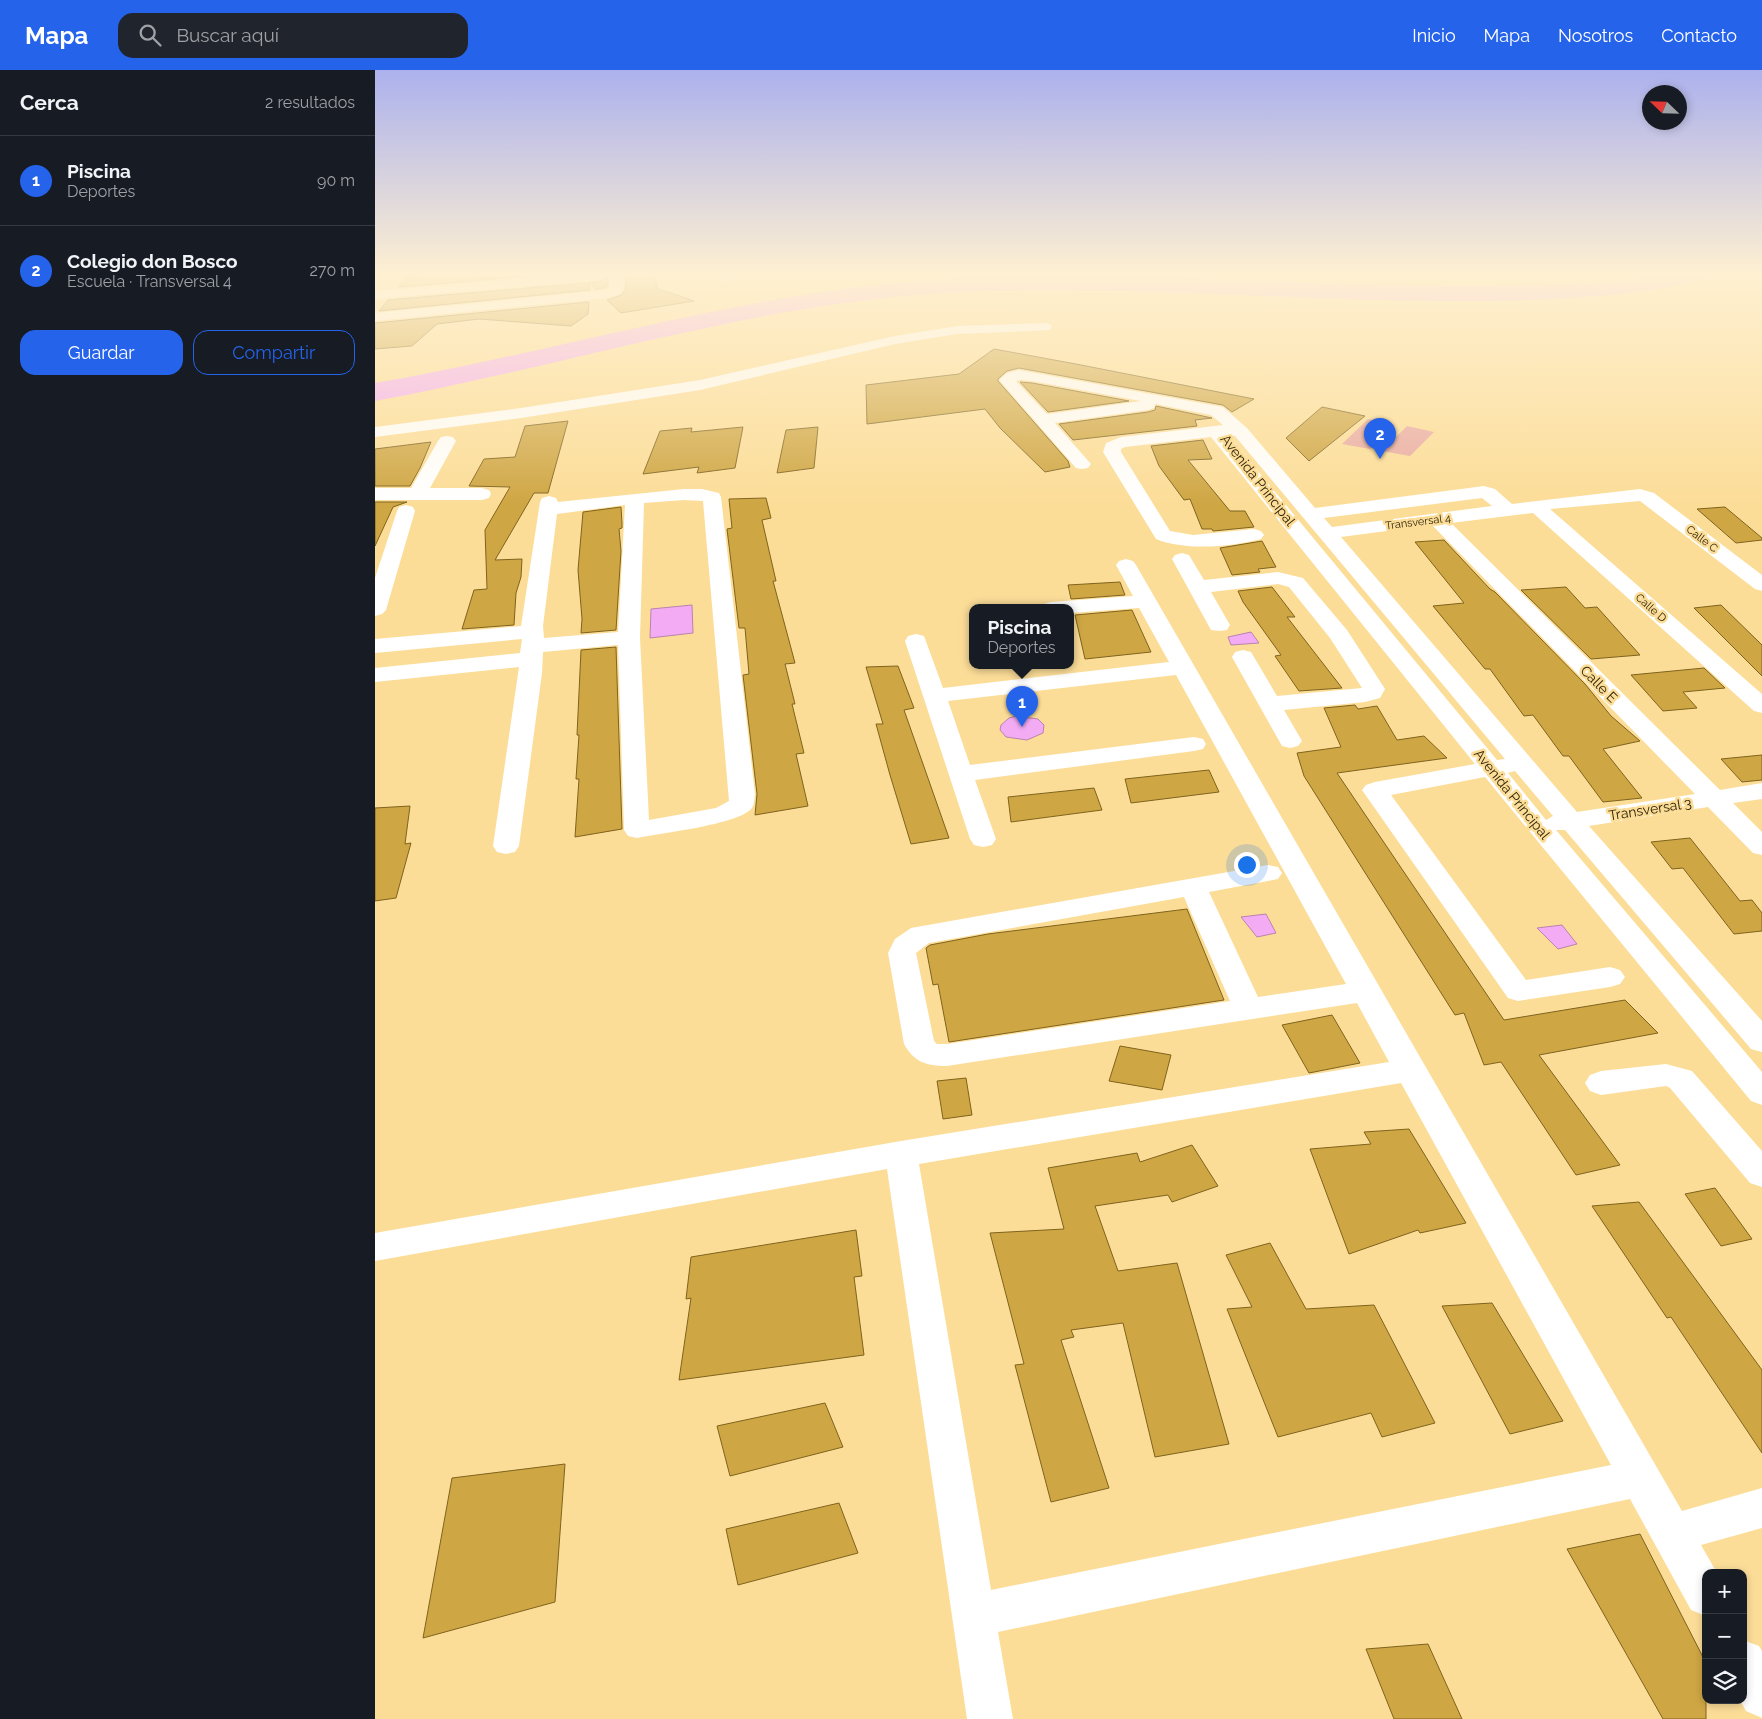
<!DOCTYPE html>
<html lang="es">
<meta charset="utf-8">
<style>
body{margin:0;font-family:Raleway,sans-serif;background:#20242c;color:#f1f3f6}
.controls{position:absolute;right:15px;bottom:15px;display:grid;overflow:hidden;border-radius:10px;box-shadow:0 2px 8px #0003}
.controls button{width:45px;height:45px;display:grid;place-items:center;padding:0;border:0;border-bottom:1px solid #363941;background:#171b24;color:#f1f3f6;font:25px sans-serif}
.compass{position:absolute;left:1267px;top:15px;width:45px;height:45px;border-radius:50%;background:#171b24;box-shadow:0 2px 8px #0003;rotate:293deg}
.you{position:absolute;left:871px;top:794px;width:18px;height:18px;margin:-12px;border:4px solid #fff;border-radius:50%;background:#1a73e8;box-shadow:0 0 0 8px #1a73e833}
.badge{display:grid;place-items:center;width:32px;height:32px;border-radius:50%;background:#2563eb;color:#fff;font-size:16px;font-weight:700}
.pin{position:absolute;translate:-50% -41px;filter:drop-shadow(0 1px 2px #0008)}
.pin::after{content:'';position:absolute;top:26px;width:18px;height:15px;background:inherit;clip-path:polygon(0 0,100% 0,50% 100%)}
.popup{position:absolute;left:594px;top:534px;width:105px;height:65px;box-sizing:border-box;display:grid;place-content:center;border-radius:10px;background:#171b24;filter:drop-shadow(0 1px 4px #0005);font-size:16px;white-space:nowrap;color:#9ea1a6}
.popup b{font-size:19px;color:#f1f3f6}
.popup::after{content:'';position:absolute;left:50%;top:100%;margin-left:-10px;border:10px solid transparent;border-top-color:#171b24}
.list{margin:0;padding:0;list-style:none}
h2{display:flex;justify-content:space-between;align-items:center;height:65px;margin:0;padding:0 20px;font-size:21px}
h2 small{font-size:16px;font-weight:400;color:#9ea1a6}
.list li{display:grid;grid-template-columns:32px 1fr auto;gap:15px;align-items:center;box-sizing:border-box;height:90px;padding:0 20px;border-top:1px solid #363941}
.list b{display:block;font-size:19px;white-space:nowrap}
.list p{margin:0;font-size:16px;white-space:nowrap;color:#9ea1a6}
.list em{font-size:16px;font-style:normal;color:#9ea1a6}
.actions{display:flex;gap:10px;padding:15px 20px}
.actions a{flex:1;padding:11px 0;border:1px solid #2563eb;border-radius:15px;text-align:center;font-size:18px;color:#2563eb}
.actions .main{background:#2563eb;color:#fff}
.icon{flex:none;width:28px;height:28px;fill:none;stroke:currentColor;stroke-width:2;stroke-linecap:round;stroke-linejoin:round}
.map{position:relative;flex:none;width:1387px;height:1649px;overflow:hidden}
header{display:flex;align-items:center;gap:30px;box-sizing:border-box;height:70px;padding:0 25px;background:#2563eb;color:#fff}
header strong{font-size:24px}
nav{display:flex;gap:28px;margin-inline-start:auto;font-size:18px}
.search{width:350px;height:45px;background:#20242c;display:flex;align-items:center;gap:12px;box-sizing:border-box;padding:0 18px;border-radius:15px;color:#9ea1a6;font-size:19px}
main{display:flex}
aside{flex:1;background:#171b24}
.map>svg:first-child{display:block}
.green{fill:#e9aaa3}
.water{fill:#f3acf4;stroke:#b984ad}
.lines{fill:none;stroke-linecap:round;stroke-linejoin:round}
.river{fill:#f3acf4;fill-rule:evenodd}
.building{fill:#cfa644;stroke:#7f631d}
.minor{fill:#fff;fill-rule:evenodd}
.labels{text-anchor:middle;dominant-baseline:central;stroke-width:5;stroke-linejoin:round;paint-order:stroke}
.far-street-label{font-size:11px;fill:#312508;stroke:#fcdd98}
.street-label{font-size:14px;fill:#312508;stroke:#fcdd98}
</style>
<header>
<strong>Mapa</strong>
<div class="search"><svg class="icon" aria-label="search" viewBox="0 0 24 24"><circle cx="10" cy="10" r="6"/><path d="M15 15l6 6"/></svg>Buscar aquí</div>
<nav><a>Inicio</a><a>Mapa</a><a>Nosotros</a><a>Contacto</a></nav>
</header>
<main>
<aside>
<h2>Cerca<small>2 resultados</small></h2>
<ul class="list">
<li><span class="badge">1</span><div><b>Piscina</b><p>Deportes</p></div><em>90 m</em></li>
<li><span class="badge">2</span><div><b>Colegio don Bosco</b><p>Escuela · Transversal 4</p></div><em>270 m</em></li>
</ul>
<div class="actions"><a class="main">Guardar</a><a>Compartir</a></div>
</aside>
<div class="map">
<svg width="1387" height="1649" viewBox="0 0 1387 1649">
<rect width="100%" height="100%" fill="#fcdd98"/>
<g class="green">
<path d="M993 349 1020 355 995 379 967 374Z"/>
<path d="M1032 356 1059 362 1035 386 1007 381Z"/>
</g>
<g class="water">
<path d="M317 535 318 563 275 568 276 539Z"/>
<path d="M876 562 884 573 856 575 853 567Z"/>
<path d="M641 646 663 649 669 655 668 663 652 670 631 667 625 660 626 655 634 648Z"/>
<path d="M891 844 901 863 882 867 866 847Z"/>
<path d="M1187 855 1202 874 1183 879 1162 858Z"/>
</g>
<g class="lines">
<path class="river" d="M1299 203H1340L1336 208C1257 228 1176 230 1094 231 925 232 756 214 586 222 386 231 196 295 0 331V313C195 279 384 218 582 208 756 199 929 217 1102 216 1168 215 1234 215 1299 203Z"/>
</g>
<g class="building">
<path d="M56 203H113L111 208 157 206 23 217 33 205Z"/>
<path d="M249 203H281V216L284 219 319 231 246 243 232 230 247 225 251 217Z"/>
<path d="M232 207 233 216 228 218 221 219 215 213V220L4 241 13 230 223 212Z"/>
<path d="M214 232 213 244 196 256 104 249 62 254 37 276 0 279V253Z"/>
<path d="M619 279 701 294 879 329 857 342 848 335 644 298 632 301 623 309V311L693 391 695 397 670 402 625 358 610 339 492 354 491 315 584 304Z"/>
<path d="M645 312 657 313 754 331 673 342Z"/>
<path d="M781 336 837 348 820 350 822 356 698 370 684 354 773 342 780 340Z"/>
<path d="M947 337 990 346 934 391 911 368Z"/>
<path d="M193 351 173 423H159L120 490 147 489 146 507 141 523 139 555 87 559 99 520 112 519 110 460 135 417 94 416 109 389 140 387 150 356Z"/>
<path d="M368 357 360 398 322 403 324 397 268 404 285 361 317 358 316 362Z"/>
<path d="M443 357 439 398 402 403 411 360Z"/>
<path d="M828 370 837 389 813 390 855 441H870L879 457 838 461 837 459H827L815 429 809 430 784 396 776 376Z"/>
<path d="M56 372 45 398 35 416H0V379Z"/>
<path d="M391 428 396 448 387 450 401 511H398L420 593 410 594 420 634H417L429 683 421 684 433 736 380 745 382 724 368 605 374 604 370 558H364L352 459 357 458 354 429Z"/>
<path d="M0 432H32L18 437 0 476Z"/>
<path d="M246 437 247 453V458L244 459 246 481 241 560 206 563 207 549 203 500 208 442Z"/>
<path d="M1350 437 1387 468V470L1361 473 1322 439Z"/>
<path d="M1069 470 1115 519 1120 522 1210 614 1236 646 1265 671 1228 679 1267 728 1228 732 1194 686H1188L1158 645 1149 646 1115 599H1110L1058 536 1089 533 1040 472Z"/>
<path d="M887 471 901 497 883 499 885 502 857 505 845 478Z"/>
<path d="M745 512 750 525 696 529 693 515Z"/>
<path d="M897 517 920 547H912L967 618 924 621 900 586 906 585 868 532 863 521Z"/>
<path d="M1191 517 1210 538 1222 537 1265 585 1216 589 1146 520Z"/>
<path d="M1346 535 1387 575V606L1319 538Z"/>
<path d="M757 540 776 582 710 589 700 545Z"/>
<path d="M241 577 247 759 200 767 204 709H201L204 665H202L206 580Z"/>
<path d="M523 596 539 638 529 640 574 768 536 774 515 705 501 654H508L491 597Z"/>
<path d="M1329 598 1350 618 1308 622 1322 638 1288 641 1256 605Z"/>
<path d="M980 635 983 639 1002 636 1022 670 1049 666 1072 688 962 703 1129 950 1250 930 1283 963 1164 985 1245 1095 1201 1105 1126 992 1109 995 1089 943 1080 945 929 706 922 683 966 677 949 638Z"/>
<path d="M1387 685V710L1367 712 1346 689Z"/>
<path d="M834 700 844 722 756 733 750 709Z"/>
<path d="M719 718 727 740 636 752 633 727Z"/>
<path d="M35 736 30 774 36 773 21 828 0 831V738Z"/>
<path d="M1315 768 1365 831 1377 830 1387 843V861L1359 864 1308 798 1297 799 1276 772Z"/>
<path d="M812 839 849 930 574 972 563 914 558 915 551 878 555 875 613 864Z"/>
<path d="M957 945 985 993 934 1003 907 955Z"/>
<path d="M745 976 796 985 787 1020 734 1011Z"/>
<path d="M591 1008 597 1045 568 1049 562 1011Z"/>
<path d="M1034 1059 1091 1153 1045 1163 1043 1160 974 1184 935 1079 996 1074 989 1062Z"/>
<path d="M817 1075 843 1116 797 1132 793 1125 720 1136 743 1201 802 1193 854 1374 780 1387 748 1253 696 1260 699 1267 686 1270 734 1418 676 1432 640 1295 649 1294 615 1163 689 1159 673 1098 762 1083 765 1092Z"/>
<path d="M1340 1118 1377 1169 1346 1176 1310 1124Z"/>
<path d="M1264 1132 1387 1300V1383L1296 1247 1292 1248 1217 1136Z"/>
<path d="M481 1160 487 1206 479 1207 489 1285 304 1310 316 1228 311 1229 316 1187Z"/>
<path d="M895 1173 931 1239 999 1235 1060 1353 1007 1367 996 1343 903 1367 852 1239 877 1237 851 1185Z"/>
<path d="M1117 1233 1188 1351 1135 1364 1067 1236Z"/>
<path d="M450 1333 468 1377 355 1406 342 1356Z"/>
<path d="M190 1394 180 1532 48 1568 77 1408Z"/>
<path d="M464 1433 483 1483 363 1515 351 1459Z"/>
<path d="M1265 1464 1331 1593V1649H1288L1192 1479Z"/>
<path d="M1053 1574 1087 1649H1019L991 1579Z"/>
</g>
<g class="lines">
<g class="minor">
<path d="M213 203H227L230 206 223 210 0 229V221Z"/>
<path d="M233 203H247L249 217 245 224 231 228 0 251V243L229 220 235 217Z"/>
<path d="M340 203H354L358 208 351 212 346 211Z"/>
<path d="M670 253 675 254 677 257 675 260 582 264 520 274 325 320 146 348 0 367V357L146 338 325 310 520 266 582 256Z"/>
<path d="M644 300 848 337 872 358 940 438 1109 416 1120 419 1137 434 1265 419 1279 423 1387 505V521L1380 519 1265 431 1175 439 1387 624V643L1379 641 1158 443 1076 453 1345 720 1387 713V729L1358 733 1387 762V785L1378 783 1333 737 1214 756 1387 951V982L1376 979 1190 760H1181L1387 1002V1035L1376 1031 1110 707 1016 725 1151 910 1235 897 1245 900 1250 907 1245 914 1235 917 1143 931 1133 928 987 720 991 715 1000 712 1100 694 836 367 750 377 746 379V382L795 461 818 465 879 459 886 461 889 465 886 469C856 477 810 481 781 469L728 382 731 373 746 367 848 355 836 345 780 334 779 338 773 340 680 353 716 394 713 398 707 399 701 398 624 310 632 303ZM647 310 657 311 766 331 672 344 641 311ZM853 365 860 366 1130 689 1122 690ZM1107 428 1117 436 957 457 949 448ZM1057 455 1320 724 1202 742 966 467ZM1140 701 1178 746 1171 750 1133 703Z"/>
<path d="M72 366 78 367 81 371 55 418H107L114 420 116 424 114 428 107 430H0V418H36L63 371 66 367Z"/>
<path d="M309 419H327L344 423 346 427 380 724C379 729 380 735 376 739 361 755 286 763 262 768L253 766 249 760 243 575 168 582 167 603 144 776 140 782 131 784 122 782 118 776 144 597 0 612V598L145 583 147 569 0 583V569L146 556 165 432 167 428 174 426 181 428 183 432ZM309 430 328 431 354 731 341 738 274 750 265 568 269 433ZM250 435 243 562 169 568 168 556 182 444Z"/>
<path d="M31 435 38 437 40 441 11 540 7 544 0 546V508L22 441 24 437Z"/>
<path d="M807 483 814 485 829 510 903 502 928 508 972 560 1010 619 1005 628 990 632 909 640 927 671 923 676 915 678 907 676 857 587 860 582 868 580 876 582 902 626 987 618 955 568 914 517 903 514 836 522 855 555 852 560 844 561 836 560 797 489 800 485Z"/>
<path d="M751 489 758 491 761 495 1307 1441 1387 1418V1458L1326 1475 1342 1503H1331V1546L1316 1540 1255 1429 623 1562 638 1649H592L512 1099 0 1191V1163L526 1071 1014 992 982 933 572 996C551 996 539 992 529 974L513 883 520 869 536 858 893 795 903 797 907 803 903 809 834 822 883 927 971 914 801 605 573 631 595 695 819 667 828 669 831 674 828 679 819 681 600 710 621 769 617 775 608 777 599 775 595 769 530 571 533 566 541 564 549 566 568 618 794 592 764 538 696 543V538H665L669 534 676 532 758 526 741 495 744 491ZM809 827 855 931 572 974H562L559 971 541 883 554 873ZM1026 1013 1236 1395 616 1520 544 1094Z"/>
<path d="M1291 994 1317 1001 1387 1081V1117L1375 1113 1295 1018 1291 1016 1226 1025 1215 1021 1210 1013 1215 1005 1226 1001Z"/>
<path d="M1368 1570 1384 1576 1387 1581V1648L1371 1641 1365 1630H1368Z"/>
</g>
</g>
<linearGradient id="sky" x2="0" y2="1"><stop stop-color="#acb1ed"/><stop offset="0.47" stop-color="#fef0d1"/><stop offset="1" stop-color="#fef0d1" stop-opacity="0"/></linearGradient>
<rect width="1387" height="434" fill="url(#sky)"/>
<g class="labels">
<g class="far-street-label">
<text transform="translate(1043 452) rotate(-7)">Transversal 4</text>
<text transform="translate(1327 469) rotate(37)">Calle C</text>
<text transform="translate(1276 538) rotate(41)">Calle D</text>
</g>
<g class="street-label">
<text transform="translate(883 410) rotate(52)">Avenida Principal</text>
<text transform="translate(1224 614) rotate(45)">Calle E</text>
<text transform="translate(1137 724) rotate(51)">Avenida Principal</text>
<text transform="translate(1275 739) rotate(-9)">Transversal 3</text>
</g>
</g>
</svg>
<div class="controls">
<button>+</button>
<button>−</button>
<button><svg class="icon" aria-label="layers" viewBox="0 0 24 24"><path d="M12 4l9 5-9 5-9-5zM3 14l9 5 9-5"/></svg></button>
</div>
<svg class="compass" viewBox="-18 -18 36 36"><path d="M0-13l5 13h-10z" fill="#e53935"/><path d="M0 13l5-13h-10z" fill="#9ea1a6"/></svg>
<div class="you"></div>
<div class="pin badge" style="left:647px;top:657px">1</div>
<div class="popup"><b>Piscina</b>Deportes</div>
<div class="pin badge" style="left:1005px;top:389px">2</div>
</div>
</main>
